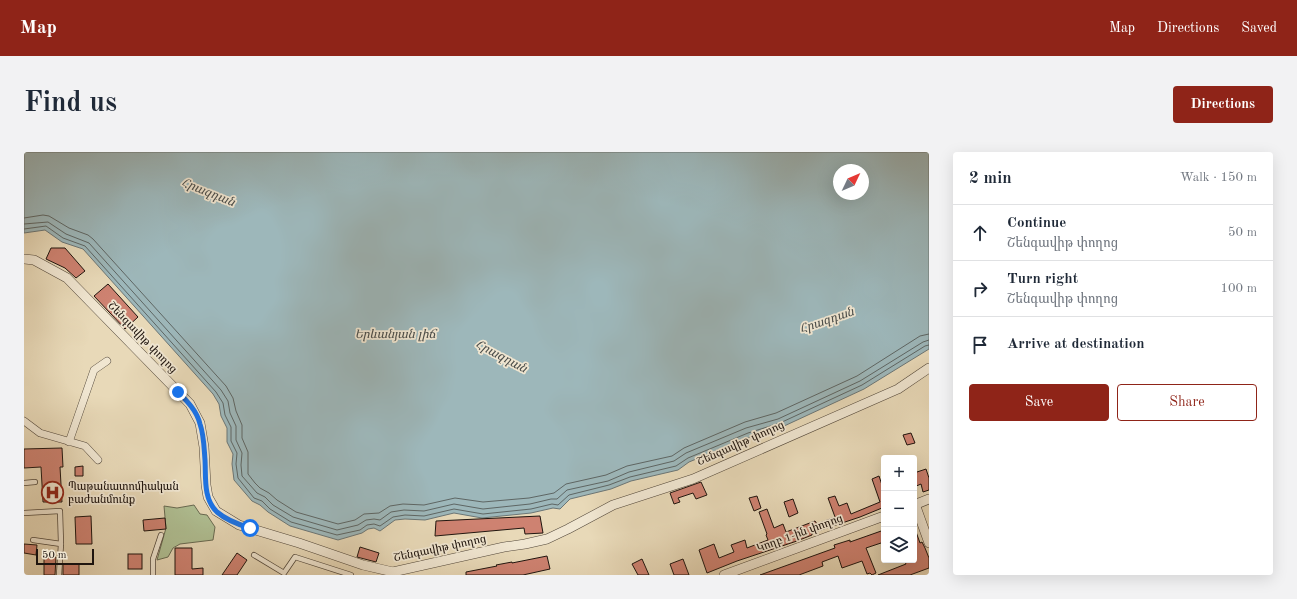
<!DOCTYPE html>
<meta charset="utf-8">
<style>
body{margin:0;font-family:"Old Standard TT","Noto Serif Armenian",serif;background:#f2f2f3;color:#1f2937}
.controls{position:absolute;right:12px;bottom:12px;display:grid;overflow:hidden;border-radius:4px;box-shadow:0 4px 16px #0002}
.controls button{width:36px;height:36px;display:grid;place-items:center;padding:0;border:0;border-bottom:1px solid #e0e1e3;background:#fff;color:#1f2937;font:20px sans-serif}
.compass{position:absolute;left:809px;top:12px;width:36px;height:36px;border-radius:50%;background:#fff;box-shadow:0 4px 16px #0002;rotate:46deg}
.scale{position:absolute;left:12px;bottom:10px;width:58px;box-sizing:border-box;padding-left:4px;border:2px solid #1f150f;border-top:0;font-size:11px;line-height:14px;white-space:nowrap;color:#1f150f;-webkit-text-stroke:3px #f0e6d1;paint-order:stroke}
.stop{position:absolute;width:12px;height:12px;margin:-9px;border:3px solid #1a73e8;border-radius:50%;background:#fff}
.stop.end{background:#1a73e8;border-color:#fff;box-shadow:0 1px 4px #0008}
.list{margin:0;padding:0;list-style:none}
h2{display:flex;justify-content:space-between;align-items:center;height:52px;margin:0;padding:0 16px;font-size:17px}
h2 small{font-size:13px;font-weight:400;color:#747a83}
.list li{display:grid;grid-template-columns:26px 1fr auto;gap:12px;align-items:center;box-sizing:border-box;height:56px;padding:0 16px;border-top:1px solid #e0e1e3}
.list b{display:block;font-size:15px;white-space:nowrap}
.list p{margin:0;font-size:13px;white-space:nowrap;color:#747a83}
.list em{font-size:13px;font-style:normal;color:#747a83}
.actions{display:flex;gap:8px;padding:12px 16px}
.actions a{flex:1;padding:9px 0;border:1px solid #8f2418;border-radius:4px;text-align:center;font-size:14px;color:#8f2418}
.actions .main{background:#8f2418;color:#fff}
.icon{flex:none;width:22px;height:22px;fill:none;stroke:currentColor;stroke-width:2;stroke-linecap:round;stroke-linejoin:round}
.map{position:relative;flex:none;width:905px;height:423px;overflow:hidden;border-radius:4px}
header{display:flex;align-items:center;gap:24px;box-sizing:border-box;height:56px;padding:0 20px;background:#8f2418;color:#fff}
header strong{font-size:19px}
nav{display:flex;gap:22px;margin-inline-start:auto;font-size:14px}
.intro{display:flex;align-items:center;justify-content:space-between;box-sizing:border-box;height:96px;padding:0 24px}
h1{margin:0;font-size:28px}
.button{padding:10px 18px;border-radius:4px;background:#8f2418;color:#fff;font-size:14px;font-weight:700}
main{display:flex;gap:24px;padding:0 24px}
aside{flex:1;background:#fff;border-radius:4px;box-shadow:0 4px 16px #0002}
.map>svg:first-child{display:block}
.green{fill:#b0c094;stroke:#686a52}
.water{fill:#9db7ba;stroke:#6b7676;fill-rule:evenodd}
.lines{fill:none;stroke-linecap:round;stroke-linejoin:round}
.shore{stroke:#5e6664;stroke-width:1}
.building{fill:#ce8271;stroke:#1f150f}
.service-casing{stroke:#514639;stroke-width:6}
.pedestrian-casing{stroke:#514639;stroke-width:8}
.minor-casing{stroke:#514639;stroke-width:10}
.service{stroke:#f0e6d1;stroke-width:4.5}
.pedestrian{stroke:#f0e6d1;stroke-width:7}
.minor{stroke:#f0e6d1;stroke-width:9}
.route{stroke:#1a73e8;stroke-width:5}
.labels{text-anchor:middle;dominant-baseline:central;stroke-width:3.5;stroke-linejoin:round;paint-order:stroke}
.street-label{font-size:11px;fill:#1f150f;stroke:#f0e6d1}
.poi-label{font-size:11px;fill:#1f150f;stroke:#f0e6d1;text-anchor:start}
.water-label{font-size:12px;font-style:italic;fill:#4b4e4b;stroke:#f0e6d1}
</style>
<header>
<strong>Map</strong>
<nav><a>Map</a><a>Directions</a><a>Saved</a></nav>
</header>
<div class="intro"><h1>Find us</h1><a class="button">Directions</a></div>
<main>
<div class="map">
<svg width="905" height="423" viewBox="0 0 905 423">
<rect width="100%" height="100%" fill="#e8d9b8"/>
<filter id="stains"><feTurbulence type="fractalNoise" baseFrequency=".005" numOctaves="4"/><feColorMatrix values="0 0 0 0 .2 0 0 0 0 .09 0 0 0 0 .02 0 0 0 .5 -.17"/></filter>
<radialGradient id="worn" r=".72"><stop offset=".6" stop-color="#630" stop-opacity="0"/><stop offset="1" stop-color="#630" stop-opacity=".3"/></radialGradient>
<path class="green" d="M170 353 176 362 183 363 191 375 189 388 156 392 149 396 144 405 133 408 142 376 140 354 153 356Z"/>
<path class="water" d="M0 0H905V197L840 237 758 275 726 285 665 310 654 318 607 329 587 337 546 347 536 357 529 356 507 361 458 366 430 361 401 368 381 367 371 368 356 379 350 376 344 377 338 381 314 388 266 374 244 360 236 353 228 349 210 328 208 312 209 302 203 290V276L197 264 195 252 189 242 59 97 38 90 21 78 0 81ZM815 18H839V42H815Z"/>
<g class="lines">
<g class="shore">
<path d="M0 66 19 63 25 64 45 76 64 83 69 87 202 234 209 246 212 259 218 273V286L224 300V322L231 331 236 336 245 341 253 348 272 360 314 372 331 368 340 362 355 361 366 354 379 352 400 353 431 346 459 350 505 346 530 341 542 332 582 323 603 314 648 304 660 296 721 270 752 261 833 224 896 184 905 182"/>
<path d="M0 72 24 70 42 82 65 91 197 238 204 249 206 261 212 274V288L218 301 217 313 218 324 233 341 241 345 249 353 269 365 313 378 334 373 342 368 350 367 356 368 367 360 380 358 400 359 430 352 459 357 506 352 527 347H533L543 338 584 329 605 320 650 309 662 301 722 276 754 267 836 229 899 190 905 188"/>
<path d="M0 77 22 74 39 86 61 94 192 240 199 251 201 263 207 275V289L213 301 212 312 214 326 230 346 238 349 246 357 267 370 313 383 336 378 343 373 350 372 356 374 369 365 381 363 400 364 430 357 459 362 507 357 528 352 534 353 545 343 585 333 606 325 652 314 664 306 724 281 756 271 838 233 901 194 905 193"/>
</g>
</g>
<g class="building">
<path d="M27 96H41L61 119 52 126 41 116 22 107Z"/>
<path d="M84 132 114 165 101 177 70 144Z"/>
<path d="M887 281 891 291 883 293 879 283Z"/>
<path d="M38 296 39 315H36L38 350H19L17 315 0 316V297Z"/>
<path d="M59 314V324H51V315Z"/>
<path d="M902 317 905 326V338L899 340 897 332 890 335V321Z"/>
<path d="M855 324 860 339V358L858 356 836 365 788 381V383L773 389 713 409 683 421 675 398 690 392 695 406 710 400 707 393 721 388 723 396 744 388 742 383 743 382 735 360 743 357 750 376 759 372 762 380 791 369 793 372 811 365 804 346 811 344 815 354 823 351 827 362 856 350 848 327Z"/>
<path d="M677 330 683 343 672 347 669 341 654 346 656 350 650 352 646 341Z"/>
<path d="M733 344 737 356 730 359 725 346Z"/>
<path d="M769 347 774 361 765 365 760 350Z"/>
<path d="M67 364 68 392H52L51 365Z"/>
<path d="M516 364 519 381 501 382 500 376 411 384 412 369Z"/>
<path d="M141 366 142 377 120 379 119 368Z"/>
<path d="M891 377 896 391 898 390 901 396 905 406V416L886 423H854L882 412 880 408H890Z"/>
<path d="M860 378V390L842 396 852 421 848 423 846 421 843 422 838 409 818 416 814 404 798 410 799 414 775 423H736L811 396 810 393 826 388V390Z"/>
<path d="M0 392 13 393 12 403 0 401Z"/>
<path d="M336 395 355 401 352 410 333 405Z"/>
<path d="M151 396H168V417L179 416V423H151Z"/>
<path d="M213 401 223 408 213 423H198Z"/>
<rect x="104" y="402" width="14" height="15"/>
<path d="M523 404 526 417 499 423H442V420L473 414 472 413 488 410V411Z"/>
<path d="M20 405H32L31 423H20Z"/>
<path d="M618 407 625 423H614L608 412Z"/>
<path d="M659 407 665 423H650L646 412Z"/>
<rect x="39" y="412" width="16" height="11"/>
</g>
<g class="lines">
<defs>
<g id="service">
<path d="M0 331 11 330"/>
<path d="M0 361 36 359 37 392"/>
<path d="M9 388 37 392 35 423"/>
<path d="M230 403 260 421 271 405 327 423"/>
<path d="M129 423V407L137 383"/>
</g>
<g id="pedestrian">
<path d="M0 269 16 281 61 294 74 308"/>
<path d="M45 290 70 218 83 209"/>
</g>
<g id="minor">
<path d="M0 107 10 108 43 126 166 252 176 271 180 295 182 333 184 345 192 359 215 373 275 391 339 413 369 420 480 395 501 392 523 387 544 377 589 353 669 327 874 237 905 216"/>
<path d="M891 352 905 391"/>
<path d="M890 353 905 347"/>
<path d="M700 423 860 364"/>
</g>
</defs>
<use href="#service" class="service-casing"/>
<use href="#pedestrian" class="pedestrian-casing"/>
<use href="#minor" class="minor-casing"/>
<use href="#service" class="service"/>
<use href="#pedestrian" class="pedestrian"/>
<use href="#minor" class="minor"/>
</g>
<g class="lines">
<path class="route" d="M154 240C163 249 173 259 176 272 180 283 180 296 181 308 182 325 179 347 193 360 201 367 216 373 226 376"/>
</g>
<defs>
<symbol id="hospital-ring" viewBox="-11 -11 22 22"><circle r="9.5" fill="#f0e6d1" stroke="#8f2418" stroke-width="1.5"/><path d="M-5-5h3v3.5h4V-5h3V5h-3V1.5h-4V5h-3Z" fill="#8f2418"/></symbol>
</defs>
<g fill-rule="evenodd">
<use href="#hospital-ring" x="16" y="328" width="25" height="25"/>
</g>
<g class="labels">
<g class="street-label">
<text transform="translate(118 186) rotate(46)">Շենգավիթ փողոց</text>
<text transform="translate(717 292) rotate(-24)">Շենգավիթ փողոց</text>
<text transform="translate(776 382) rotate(-20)">Կողբ 1-ին փողոց</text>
<text transform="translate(416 397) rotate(-12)">Շենգավիթ փողոց</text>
</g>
<g class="poi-label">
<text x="44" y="335">Պաթանատոմիական<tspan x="44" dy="13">բաժանմունք</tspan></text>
</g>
<g class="water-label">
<text transform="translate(184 41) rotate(22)">Հրազդան</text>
<text transform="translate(803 169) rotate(-19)">Հրազդան</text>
<text x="371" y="183">Երևանյան լիճ</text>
<text transform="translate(477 205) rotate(28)">Հրազդան</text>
</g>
</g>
<rect width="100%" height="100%" filter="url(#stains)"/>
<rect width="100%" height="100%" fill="url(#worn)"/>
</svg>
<div class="controls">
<button>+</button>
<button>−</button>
<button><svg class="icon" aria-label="layers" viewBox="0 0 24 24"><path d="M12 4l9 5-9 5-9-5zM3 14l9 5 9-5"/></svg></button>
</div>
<svg class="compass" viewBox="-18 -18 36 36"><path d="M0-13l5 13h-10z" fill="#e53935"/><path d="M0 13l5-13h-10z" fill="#747a83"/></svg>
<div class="scale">50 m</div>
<div class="stop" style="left:226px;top:376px"></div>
<div class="stop end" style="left:154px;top:240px"></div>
</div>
<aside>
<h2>2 min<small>Walk · 150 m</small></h2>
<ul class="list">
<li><svg class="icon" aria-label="ahead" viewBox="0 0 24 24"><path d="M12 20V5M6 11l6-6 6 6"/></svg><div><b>Continue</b><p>Շենգավիթ փողոց</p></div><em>50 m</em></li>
<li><svg class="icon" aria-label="right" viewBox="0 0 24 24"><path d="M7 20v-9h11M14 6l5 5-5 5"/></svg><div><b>Turn right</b><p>Շենգավիթ փողոց</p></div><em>100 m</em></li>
<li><svg class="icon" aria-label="arrive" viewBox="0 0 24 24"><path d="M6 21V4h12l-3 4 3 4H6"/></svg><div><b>Arrive at destination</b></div></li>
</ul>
<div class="actions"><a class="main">Save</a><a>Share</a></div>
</aside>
</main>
